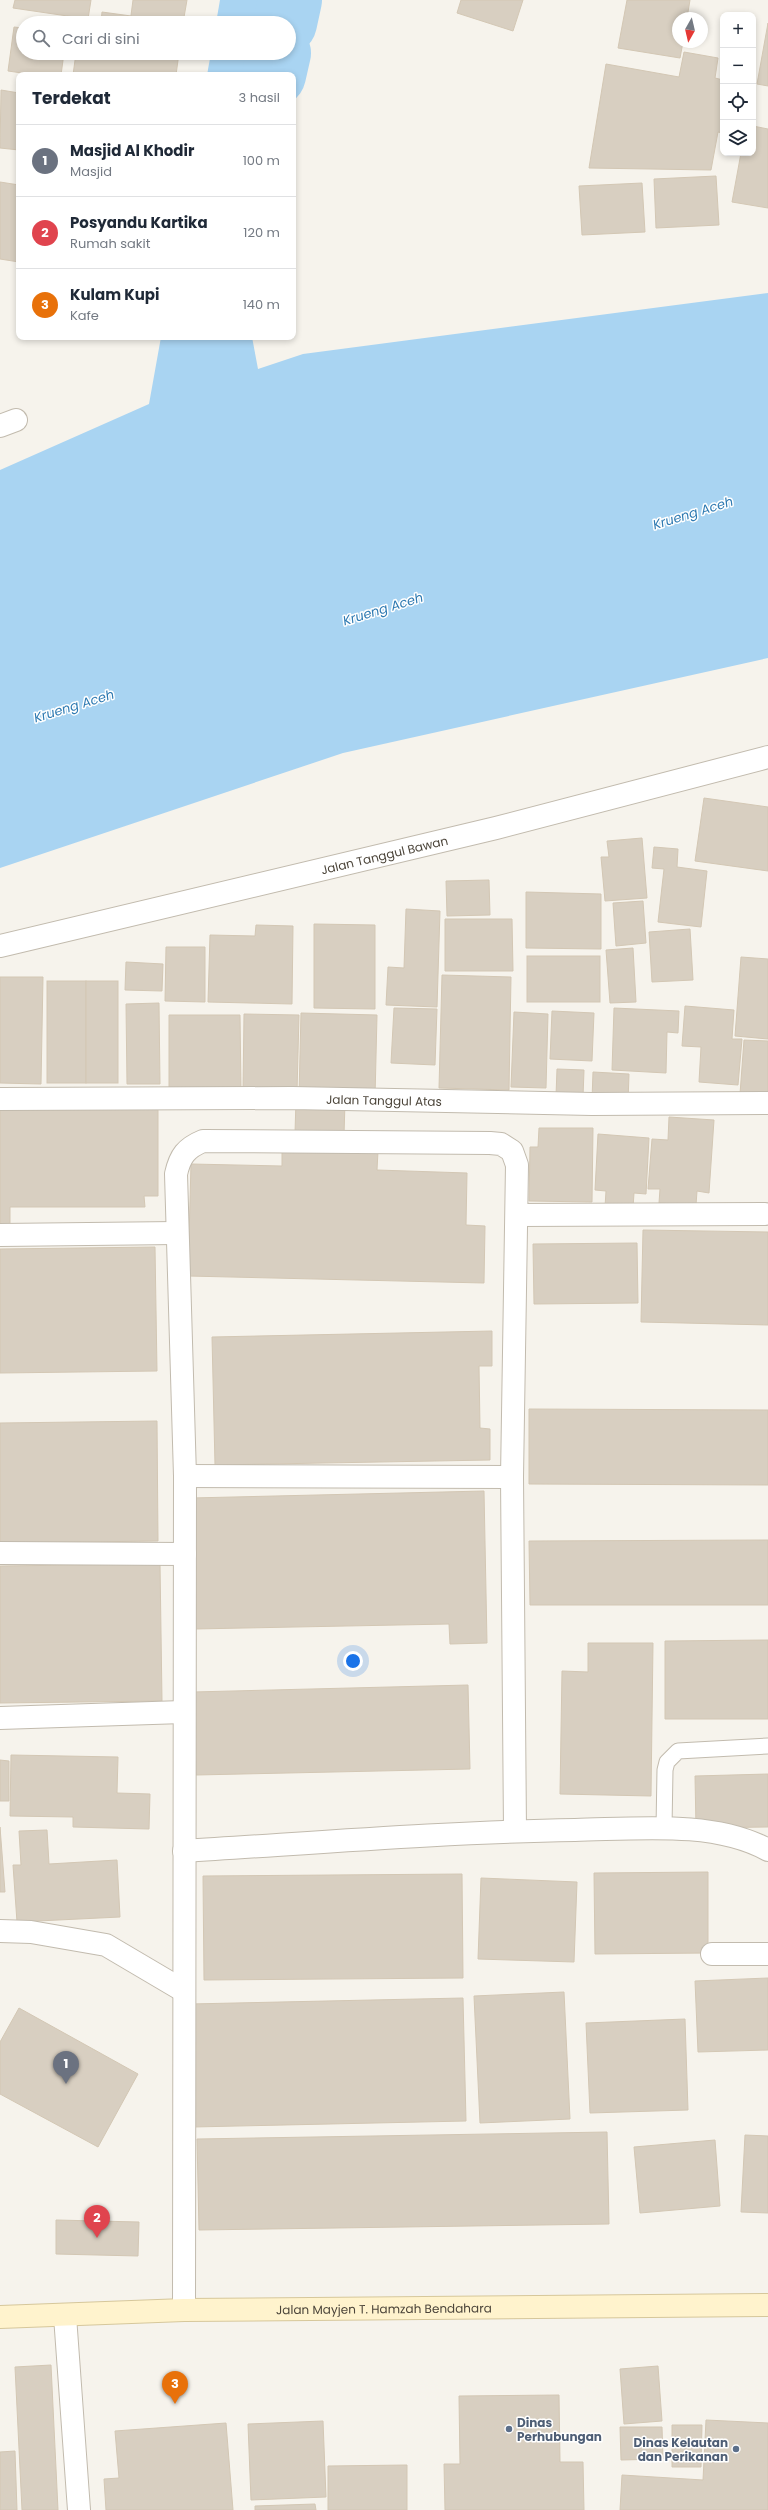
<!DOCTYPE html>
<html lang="id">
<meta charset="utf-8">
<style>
body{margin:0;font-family:Poppins,sans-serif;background:#f2f2f3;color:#1f2937}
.controls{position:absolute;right:12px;top:12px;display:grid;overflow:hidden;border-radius:8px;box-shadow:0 2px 6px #0003}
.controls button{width:36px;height:36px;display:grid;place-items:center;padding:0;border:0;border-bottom:1px solid #e0e1e3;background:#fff;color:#1f2937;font:20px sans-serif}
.compass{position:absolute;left:672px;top:12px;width:36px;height:36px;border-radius:50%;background:#fff;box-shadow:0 2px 6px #0003;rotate:188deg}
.you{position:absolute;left:353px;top:1661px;width:14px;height:14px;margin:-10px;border:3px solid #fff;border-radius:50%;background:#1a73e8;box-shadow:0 0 0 6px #1a73e833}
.badge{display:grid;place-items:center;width:26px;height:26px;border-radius:50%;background:#fc3f1d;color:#fff;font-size:13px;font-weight:700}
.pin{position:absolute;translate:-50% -33px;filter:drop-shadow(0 1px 2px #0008)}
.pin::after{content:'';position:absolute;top:21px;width:14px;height:12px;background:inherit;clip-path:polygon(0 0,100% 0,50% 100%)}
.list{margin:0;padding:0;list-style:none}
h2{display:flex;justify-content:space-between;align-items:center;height:52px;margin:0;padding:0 16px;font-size:17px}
h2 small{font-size:13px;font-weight:400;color:#747a83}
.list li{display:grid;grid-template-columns:26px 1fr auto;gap:12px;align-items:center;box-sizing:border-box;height:72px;padding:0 16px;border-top:1px solid #e0e1e3}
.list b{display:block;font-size:15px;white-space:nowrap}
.list p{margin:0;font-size:13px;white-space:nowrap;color:#747a83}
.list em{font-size:13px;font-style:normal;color:#747a83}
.icon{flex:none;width:22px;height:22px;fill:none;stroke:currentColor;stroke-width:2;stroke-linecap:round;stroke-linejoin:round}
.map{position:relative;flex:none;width:768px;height:2510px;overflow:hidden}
.search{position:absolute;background:#fff;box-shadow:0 2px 6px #0003;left:16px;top:16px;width:280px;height:44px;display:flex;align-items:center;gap:10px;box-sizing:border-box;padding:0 14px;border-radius:22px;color:#747a83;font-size:15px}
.panel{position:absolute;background:#fff;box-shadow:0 2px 6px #0003;left:16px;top:72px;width:280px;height:268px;border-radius:8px}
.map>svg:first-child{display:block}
.water{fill:#a9d4f2}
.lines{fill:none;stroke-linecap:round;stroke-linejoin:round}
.river{stroke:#a9d4f2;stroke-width:64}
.building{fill:#d8cfc1;stroke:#d3c7b4}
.lane-casing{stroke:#c2bbae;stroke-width:17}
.street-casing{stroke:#c2bbae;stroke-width:24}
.secondary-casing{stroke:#d6c79b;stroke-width:24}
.lane{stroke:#fff;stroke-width:15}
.street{stroke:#fff;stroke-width:22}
.secondary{stroke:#fff3cd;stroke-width:22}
.service-dot{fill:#5c6f8a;stroke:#fff;stroke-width:1.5}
.labels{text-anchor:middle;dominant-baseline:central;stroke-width:3;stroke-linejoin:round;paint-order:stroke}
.street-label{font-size:12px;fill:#4b4439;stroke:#fff}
.service-label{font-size:12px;font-weight:bold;fill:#4e5e75;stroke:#fff;text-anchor:start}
.water-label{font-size:13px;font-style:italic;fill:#2e7ab2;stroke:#fff}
</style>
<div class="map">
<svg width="768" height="2510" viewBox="0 0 768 2510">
<rect width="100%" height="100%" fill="#f6f3ec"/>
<g class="water">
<path d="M220 0H285L281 23H216Z"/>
<path d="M211 53H277L273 75H207Z"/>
<path d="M768 293V658L343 753 0 868V470L149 404 161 337H252L258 369 303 354Z"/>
</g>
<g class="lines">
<g class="river">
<path d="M285 23 290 0"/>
<path d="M274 75 279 53"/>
</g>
</g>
<g class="building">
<path d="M15 0H91L88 19 13 8Z"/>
<path d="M133 0H187L183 23H130Z"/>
<path d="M461 0H523L513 31 457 13Z"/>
<path d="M627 0H690L687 18H678V42H683L680 58 618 48Z"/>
<path d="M102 12 131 16 130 23H101Z"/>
<path d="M768 23V86L757 84Z"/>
<path d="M14 27 23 28V53H64L61 75H36L8 71Z"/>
<path d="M684 52 718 58 715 78 723 80V133L718 132 711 170 589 168 606 64 679 77Z"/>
<path d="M76 53H179L176 75H73Z"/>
<path d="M1 90 19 93V150L0 148Z"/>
<path d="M753 126 768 129V208L732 202 741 153H753Z"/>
<path d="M716 176 719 225 656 228 654 179Z"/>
<path d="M0 182 19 185V262L0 259Z"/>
<path d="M642 183 645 232 582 235 579 186Z"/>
<path d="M704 798 768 807V871L695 861Z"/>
<path d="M642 838 647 898 605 901 601 857H609L607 841Z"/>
<path d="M654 847 678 849 677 867 707 871 701 927 658 922 664 869 652 868Z"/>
<path d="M489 880 490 915 447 916 446 881Z"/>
<path d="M526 892 601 894V949L526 948Z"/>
<path d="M643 901 646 943 616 946 613 903Z"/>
<path d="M406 909 440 911 437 1007 386 1005 388 967 404 968Z"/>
<path d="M445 919H512L513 971H445Z"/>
<path d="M314 924 375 925V1009L314 1008Z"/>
<path d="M256 925 293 926 292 1004 208 1002 210 935 255 936Z"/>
<path d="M690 929 693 980 652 982 649 932Z"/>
<path d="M166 947H205V1002L165 1001Z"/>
<path d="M633 948 636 1002 610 1003 606 950Z"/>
<rect x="527" y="956" width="73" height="46"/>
<path d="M741 957 768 959V1039L735 1036Z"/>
<path d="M126 962 163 964 162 991 125 990Z"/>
<path d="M442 975 511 977 509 1090 439 1088Z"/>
<path d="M0 977H43L41 1084 0 1083Z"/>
<rect x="47" y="981" width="39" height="102"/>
<rect x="86" y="981" width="32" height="102"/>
<path d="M159 1003 160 1084H127L126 1004Z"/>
<path d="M685 1006 734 1010 732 1039H742L738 1085 699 1082 701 1047 682 1046Z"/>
<path d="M394 1008 437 1009 435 1065 391 1063Z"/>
<path d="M614 1008 679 1011 678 1033 667 1032 666 1073 612 1070Z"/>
<path d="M552 1011 594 1013 592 1061 550 1059Z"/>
<path d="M514 1012 548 1014 546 1088 511 1087Z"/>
<path d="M301 1013 377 1015 375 1098 299 1096Z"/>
<path d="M244 1014 299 1015 297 1092 243 1090Z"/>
<path d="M169 1015H240L241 1090H169Z"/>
<path d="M744 1040 768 1041V1096L740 1094Z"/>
<path d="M557 1069 584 1070 583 1097 556 1096Z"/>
<path d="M593 1072 629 1074 628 1102 592 1100Z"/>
<path d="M296 1100 345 1102 344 1135 295 1133Z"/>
<path d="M0 1105H158V1196H144L145 1207H10V1226H0Z"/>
<path d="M669 1117 714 1120 709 1193 697 1191 696 1205 659 1203 660 1189H648L652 1139 668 1140Z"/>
<path d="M539 1128H593L592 1202 529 1201 530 1147H538Z"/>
<path d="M598 1134 649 1138 646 1194 634 1193 633 1208 605 1207 606 1191 595 1190Z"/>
<path d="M282 1149 378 1151 377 1170 467 1173 466 1225 485 1226 484 1283 188 1276 191 1164 282 1166Z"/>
<path d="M643 1230 768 1232V1325L641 1322Z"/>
<path d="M637 1243 638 1303 534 1304 533 1244Z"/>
<path d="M155 1247 157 1371 0 1373V1249Z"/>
<path d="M492 1331V1366H479L480 1428 490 1429V1460L215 1465 212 1337Z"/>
<path d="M529 1409 768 1410V1485L529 1484Z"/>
<path d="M157 1421 158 1541 0 1543V1423Z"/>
<path d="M484 1491 487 1643 450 1644 449 1624 194 1629 191 1498Z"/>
<path d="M768 1540V1605H530L529 1541Z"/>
<path d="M160 1564 162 1701 0 1703V1566Z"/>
<path d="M768 1640V1719H665V1641Z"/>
<path d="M588 1643H653L651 1796 560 1794 562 1671 588 1672Z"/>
<path d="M468 1685 470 1769 196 1775 193 1692Z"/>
<path d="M11 1755 118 1757 117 1793 150 1794 149 1829 73 1827V1817L10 1816Z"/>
<path d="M0 1760 9 1761V1801H0Z"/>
<path d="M768 1774V1827L696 1828 695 1776Z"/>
<path d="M0 1827 5 1892H0Z"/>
<path d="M47 1830 49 1864 117 1860 120 1917 17 1922 13 1865H21L19 1831Z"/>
<path d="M708 1872V1953L595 1954 594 1873Z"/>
<path d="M462 1874 463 1978 204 1980 203 1876Z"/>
<path d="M481 1878 577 1882 574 1962 478 1959Z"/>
<path d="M768 1978V2050L698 2052 695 1981Z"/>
<path d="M564 1992 570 2119 480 2123 474 1996Z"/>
<path d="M463 1998 466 2121 193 2127 190 2004Z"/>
<path d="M19 2008 138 2074 98 2147 0 2094V2042Z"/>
<path d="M685 2019 688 2110 590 2113 586 2023Z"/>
<path d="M607 2132 609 2224 199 2230 197 2139Z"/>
<path d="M745 2135 768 2136V2213L741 2212Z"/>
<path d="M715 2140 720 2206 640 2213 634 2147Z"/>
<path d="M56 2220 139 2222 138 2256 56 2254Z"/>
<path d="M51 2365 58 2510H22L15 2367Z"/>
<path d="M658 2366 662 2421 624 2424 620 2369Z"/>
<path d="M559 2395 560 2462H583L584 2510H445L444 2464H460L459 2396Z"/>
<path d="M706 2420 768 2423V2510H620L622 2475 703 2480Z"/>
<path d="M323 2421 326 2497 251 2500 248 2424Z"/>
<path d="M226 2423 233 2510H106L104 2479 119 2478 115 2431Z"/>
<path d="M672 2425H702L701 2467H672Z"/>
<path d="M620 2427H662L663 2459 621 2460Z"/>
<path d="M15 2451 17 2510H0V2452Z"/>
<path d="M407 2465V2510H328V2466Z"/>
<path d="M315 2504 316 2510H255V2506Z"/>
</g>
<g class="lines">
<defs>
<path id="lane" d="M664 1828 665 1770 667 1762 678 1751 768 1746"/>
<g id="street">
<path d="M0 426 16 420"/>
<path id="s1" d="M0 946 496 828 768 757"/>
<path id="s2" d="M0 1099 292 1098 592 1104 768 1103"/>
<path d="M518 1215 765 1214"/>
<path d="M0 1235 176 1233"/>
<path d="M185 1476 512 1477"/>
<path d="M0 1553 185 1554"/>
<path d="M0 1718 183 1712"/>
<path d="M184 1851C314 1843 445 1832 575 1830 635 1829 714 1820 768 1850"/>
<path d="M0 1931 31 1932 106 1945 184 1991"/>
<path d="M712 1954H768"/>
<path d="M184 2310 185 1476 176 1174C180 1156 186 1148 203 1141L490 1143 501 1144 512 1151 517 1165 512 1477 515 1831"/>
<path d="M65 2316 79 2510"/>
</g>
<g id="secondary">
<path id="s3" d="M0 2317 184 2310 768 2305"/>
</g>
</defs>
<use href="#lane" class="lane-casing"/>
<use href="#street" class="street-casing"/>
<use href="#secondary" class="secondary-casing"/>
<use href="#lane" class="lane"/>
<use href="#street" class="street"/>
<use href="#secondary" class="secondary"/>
</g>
<g class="service-dot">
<circle cx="509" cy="2429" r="4"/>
<circle cx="736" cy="2449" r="4"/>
</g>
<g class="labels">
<g class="street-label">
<text stroke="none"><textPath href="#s1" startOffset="395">Jalan Tanggul Bawan</textPath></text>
<text stroke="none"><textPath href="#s2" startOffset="384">Jalan Tanggul Atas</textPath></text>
<text stroke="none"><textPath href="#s3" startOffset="384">Jalan Mayjen T. Hamzah Bendahara</textPath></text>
</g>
<g class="service-label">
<text x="517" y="2422">Dinas<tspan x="517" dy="14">Perhubungan</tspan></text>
<text x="728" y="2442" text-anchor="end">Dinas Kelautan<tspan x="728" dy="14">dan Perikanan</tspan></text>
</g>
<g class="water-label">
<text transform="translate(693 513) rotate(-17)">Krueng Aceh</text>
<text transform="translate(383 609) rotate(-17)">Krueng Aceh</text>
<text transform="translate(74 706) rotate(-17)">Krueng Aceh</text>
</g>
</g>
</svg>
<div class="controls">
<button>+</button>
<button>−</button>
<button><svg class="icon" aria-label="locate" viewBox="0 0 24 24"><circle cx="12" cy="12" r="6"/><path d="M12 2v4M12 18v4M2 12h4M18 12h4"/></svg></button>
<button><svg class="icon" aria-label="layers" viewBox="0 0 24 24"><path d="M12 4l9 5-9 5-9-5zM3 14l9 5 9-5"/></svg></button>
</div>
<svg class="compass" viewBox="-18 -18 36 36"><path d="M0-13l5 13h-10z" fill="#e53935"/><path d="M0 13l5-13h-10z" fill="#747a83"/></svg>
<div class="you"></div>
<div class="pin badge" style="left:66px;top:2084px;background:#6b7280">1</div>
<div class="pin badge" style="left:97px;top:2238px;background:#e0444e">2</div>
<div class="pin badge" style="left:175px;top:2404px;background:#e8710a">3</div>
<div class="search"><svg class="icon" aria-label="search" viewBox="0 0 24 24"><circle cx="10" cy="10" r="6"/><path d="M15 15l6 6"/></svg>Cari di sini</div>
<section class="panel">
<h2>Terdekat<small>3 hasil</small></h2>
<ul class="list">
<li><span class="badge" style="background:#6b7280">1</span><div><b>Masjid Al Khodir</b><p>Masjid</p></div><em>100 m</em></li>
<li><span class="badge" style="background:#e0444e">2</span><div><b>Posyandu Kartika</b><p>Rumah sakit</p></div><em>120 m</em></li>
<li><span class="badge" style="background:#e8710a">3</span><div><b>Kulam Kupi</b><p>Kafe</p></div><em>140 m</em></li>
</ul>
</section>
</div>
